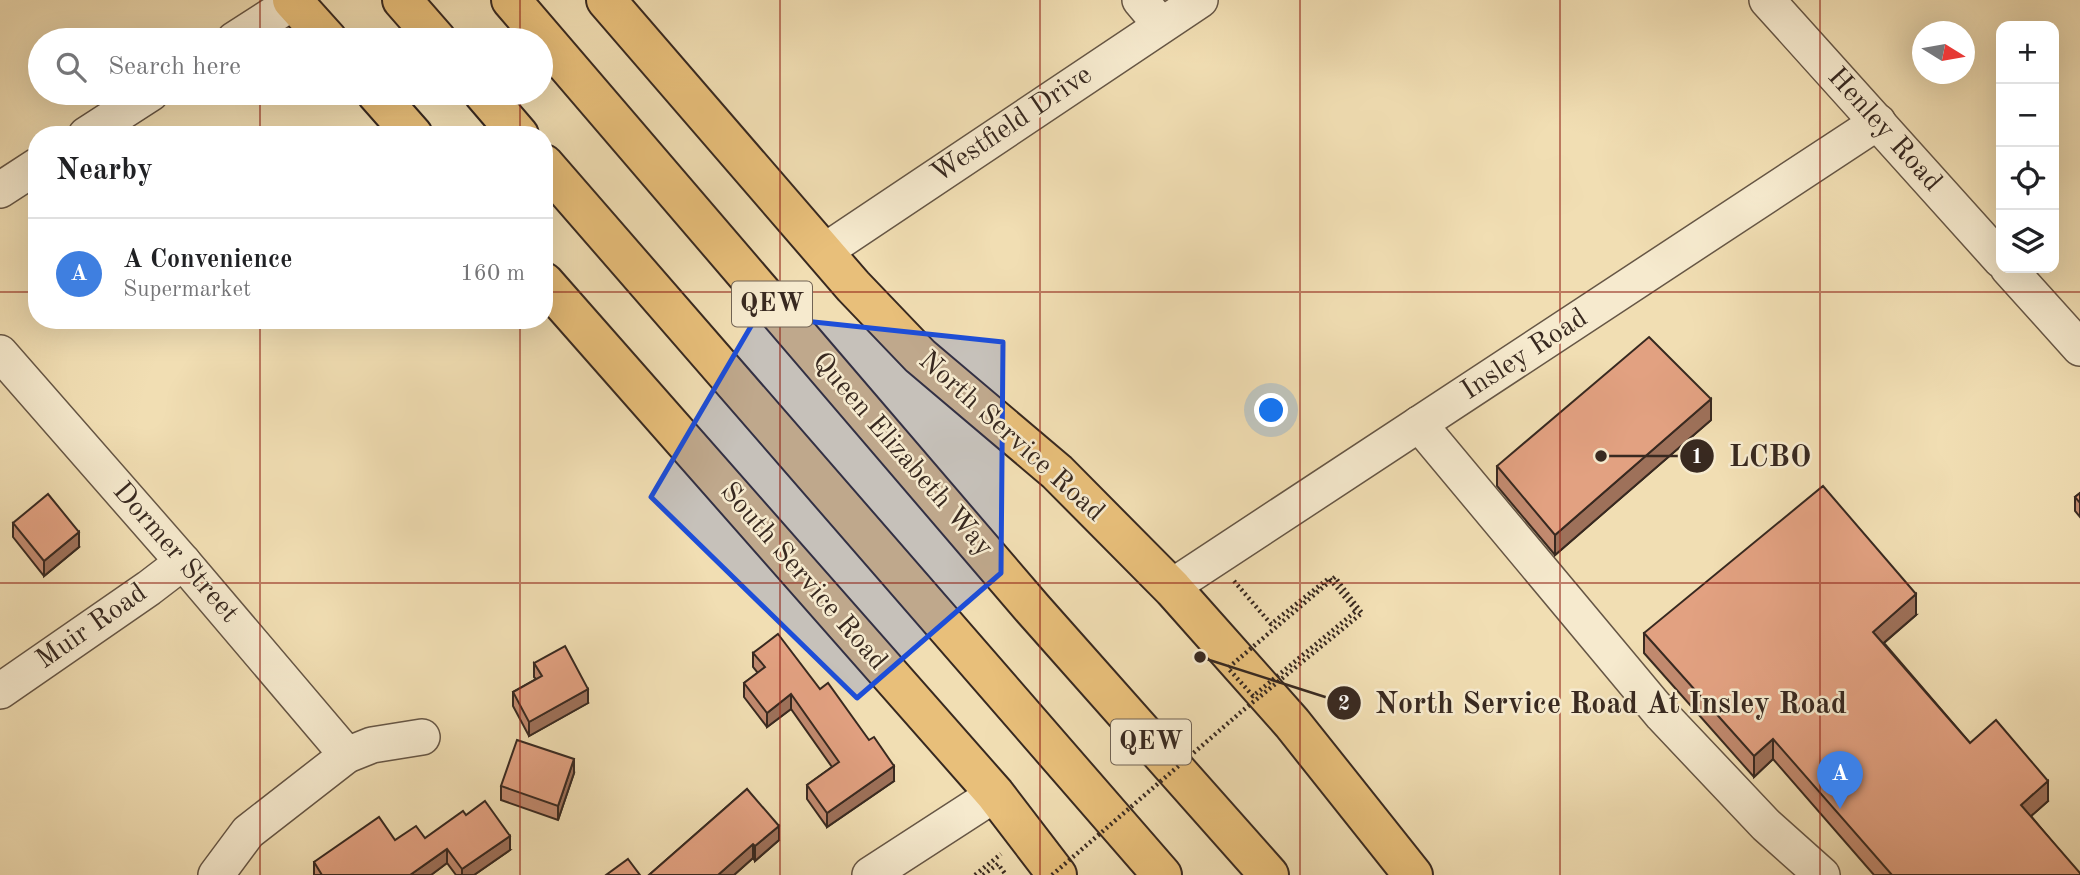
<!DOCTYPE html>
<meta charset="utf-8">
<style>
body{margin:0;font-family:"Old Standard TT",serif;background:#f6f6f6;color:#202124}
.controls{position:absolute;right:21px;top:21px;display:grid;overflow:hidden;border-radius:14px;box-shadow:0 7px 28px #0002}
.controls button{width:63px;height:63px;display:grid;place-items:center;padding:0;border:0;border-bottom:2px solid #e0e0e0;background:#fff;color:#202124;font:35px sans-serif}
.compass{position:absolute;left:1912px;top:21px;width:63px;height:63px;border-radius:50%;background:#fff;box-shadow:0 7px 28px #0002;rotate:101deg}
.you{position:absolute;left:1272px;top:411px;width:24px;height:24px;margin:-18px;border:5px solid #fff;border-radius:50%;background:#1a73e8;box-shadow:0 0 0 10px #1a73e833}
.badge{display:grid;place-items:center;width:46px;height:46px;border-radius:50%;background:#8f2418;color:#fff;font-size:23px;font-weight:700}
.pin{position:absolute;translate:-50% -58px;filter:drop-shadow(0 2px 4px #0008)}
.pin::after{content:'';position:absolute;top:37px;width:24px;height:21px;background:inherit;clip-path:polygon(0 0,100% 0,50% 100%)}
.list{margin:0;padding:0;list-style:none}
h2{display:flex;justify-content:space-between;align-items:center;height:91px;margin:0;padding:0 28px;font-size:30px}
h2 small{font-size:23px;font-weight:400;color:#757577}
.list li{display:grid;grid-template-columns:46px 1fr auto;gap:21px;align-items:center;box-sizing:border-box;height:112px;padding:0 28px;border-top:2px solid #e0e0e0}
.list b{display:block;font-size:26px;white-space:nowrap}
.list p{margin:0;font-size:23px;white-space:nowrap;color:#757577}
.list em{font-size:23px;font-style:normal;color:#757577}
.icon{flex:none;width:38px;height:38px;fill:none;stroke:currentColor;stroke-width:2;stroke-linecap:round;stroke-linejoin:round}
.map{position:relative;flex:none;width:2080px;height:875px;overflow:hidden}
.search{position:absolute;background:#fff;box-shadow:0 7px 28px #0002;left:28px;top:28px;width:525px;height:77px;display:flex;align-items:center;gap:18px;box-sizing:border-box;padding:0 24px;border-radius:38px;color:#757577;font-size:26px}
.panel{position:absolute;background:#fff;box-shadow:0 7px 28px #0002;left:28px;top:126px;width:525px;height:203px;border-radius:28px}
.map>svg:first-child{display:block}
.lines{fill:none;stroke-linecap:round;stroke-linejoin:round}
.minor-casing{stroke:#665645;stroke-width:38}
.major-casing{stroke:#382920;stroke-width:42}
.highway-casing{stroke:#382920;stroke-width:42}
.path{stroke:#382920;stroke-width:4.5;stroke-dasharray:2 3.5;stroke-linecap:butt}
.minor{stroke:#f6eace;stroke-width:35}
.major{stroke:#e8bf7a;stroke-width:38}
.highway{stroke:#e8bf7a;stroke-width:38}
.path-bridge{stroke:#382920;stroke-width:4.5;stroke-dasharray:2 3.5;stroke-linecap:butt}
.wall{fill:#c28a6f;stroke:#382920;stroke-width:2}
.shaded-wall{fill:#9e715a;stroke:#382920;stroke-width:2}
.building{fill:#e2a181;stroke:#382920;stroke-width:2}
.marked{fill:#1d4ed8;fill-opacity:0.2;stroke:#1d4ed8;stroke-width:5;stroke-linejoin:round}
.grid{fill:none;stroke:#8f2418;stroke-width:2;stroke-opacity:0.55}
.labels{text-anchor:middle;dominant-baseline:central;stroke-width:5;stroke-linejoin:round;paint-order:stroke}
.shield{fill:#f6eace;stroke:#716354;stroke-width:2}
.shield-label{font-size:26px;font-weight:bold;fill:#382920}
.street-label{font-size:28px;fill:#382920;stroke:#f6eace}
.leader{fill:none;stroke:#382920;stroke-width:2.5}
.callout-dot{fill:#382920;stroke:#f6eace;stroke-width:2.5}
.mark-label{font-size:21px;text-anchor:middle;font-weight:bold;fill:#fff}
.callout-label{font-size:30px;text-anchor:middle;font-weight:bold;fill:#382920;stroke:#f6eace;stroke-width:5;stroke-linejoin:round;paint-order:stroke}
</style>
<div class="map">
<svg width="2080" height="875" viewBox="0 0 2080 875">
<rect width="100%" height="100%" fill="#f1deb3"/>
<filter id="stains"><feTurbulence type="fractalNoise" baseFrequency=".00286" numOctaves="4"/><feColorMatrix values="0 0 0 0 .2 0 0 0 0 .09 0 0 0 0 .02 0 0 0 .5 -.17"/></filter>
<radialGradient id="worn" r=".72"><stop offset=".6" stop-color="#630" stop-opacity="0"/><stop offset="1" stop-color="#630" stop-opacity=".3"/></radialGradient>
<g class="lines">
<defs>
<g id="minor">
<path d="M1140 0 1161 25"/>
<path d="M1767 0 2001 260"/>
<path d="M234 40 293 2"/>
<path d="M86 135 151 93"/>
<path d="M0 190 37 166"/>
<path d="M825 251 1200 0"/>
<path d="M2008 268 2080 348"/>
<path d="M0 353 183 562 347 755"/>
<path d="M1419 424 1662 715 1766 825 1822 875"/>
<path d="M1173 589 1182 580 1878 122"/>
<path d="M0 691 149 588 183 562"/>
<path d="M216 875 248 832 347 755 372 745 422 737"/>
<path d="M870 875 995 794"/>
</g>
<g id="major">
<path d="M292 0 328 40"/>
<path d="M606 0 853 286 920 356 1057 472 1173 589 1292 723 1413 875"/>
<path d="M376 93 413 135"/>
<path d="M544 282 995 794 1057 875"/>
</g>
<g id="highway">
<path d="M402 0 437 40"/>
<path d="M511 0 1033 609 1269 875"/>
<path d="M483 93 519 135"/>
<path d="M544 164 1162 875"/>
</g>
</defs>
<use href="#minor" class="minor-casing"/>
<use href="#major" class="major-casing"/>
<use href="#highway" class="highway-casing"/>
<g class="path">
<path d="M1234 581 1271 624 1329 578 1356 611"/>
<path d="M975 875 1001 854"/>
<path d="M983 875 998 864 1006 875"/>
</g>
<use href="#minor" class="minor"/>
<use href="#major" class="major"/>
<use href="#highway" class="highway"/>
<path class="path-bridge" d="M1052 875 1241 712 1362 613 1335 577 1228 668 1253 696 1356 611"/>
</g>
<g class="wall">
<path d="M1711 420 1555 555 1497 486V466Z"/>
<path d="M2080 493V517L2075 511V497Z"/>
<path d="M13 523 79 547 44 576 13 537Z"/>
<path d="M1916 615 1884 643 1970 743 2048 801 2031 816 2080 875H1874L1773 759 1754 777 1644 653V633Z"/>
<path d="M753 653 820 689 894 781 827 827 807 799V785L832 767 791 709 767 727 744 697V683L758 673 753 667Z"/>
<path d="M534 663 588 703 529 736 513 706V692L536 679 534 677Z"/>
<path d="M574 773 558 820 501 800V786Z"/>
<path d="M747 789 779 840 755 861 753 858 734 875H649Z"/>
<path d="M425 838 510 850 474 875H456L447 863 431 875H314V862L395 840Z"/>
</g>
<g class="shaded-wall">
<path d="M1711 399V420L1555 555V535Z"/>
<path d="M79 532V547L44 576V561Z"/>
<path d="M1916 594V615L1873 652V632Z"/>
<path d="M588 689V703L529 736V722Z"/>
<path d="M791 694V709L767 727V713Z"/>
<path d="M1773 739V759L1754 777V756Z"/>
<path d="M574 759V773L558 820V806Z"/>
<path d="M894 766V781L827 827V813Z"/>
<path d="M2048 781V801L2021 825V805Z"/>
<path d="M779 826V840L755 861V846Z"/>
<path d="M510 836V850L474 875H462V869Z"/>
<path d="M753 844V858L734 875H718Z"/>
<path d="M447 849V863L431 875H410Z"/>
</g>
<g class="building">
<path d="M1649 337 1711 399 1555 535 1497 466Z"/>
<path d="M1823 486 1916 594 1873 632 1970 743 1996 720 2048 781 2021 805 2080 873V875H1892L1773 739 1754 756 1644 633Z"/>
<path d="M2080 493V503L2075 497Z"/>
<path d="M48 494 79 532 44 561 13 523Z"/>
<path d="M778 634 820 689 828 683 869 740 874 737 894 766 827 813 807 785 839 762 791 694 767 713 744 683 765 667 753 653Z"/>
<path d="M565 646 588 689 529 722 513 692 542 676 534 663Z"/>
<path d="M517 740 574 759 558 806 501 786Z"/>
<path d="M747 789 779 826 755 846 753 844 718 875H649Z"/>
<path d="M485 801 510 836 462 869 447 849 410 875H322L314 862 379 817 395 840 416 826 425 838 463 811 466 815Z"/>
<path d="M628 859 640 875H606Z"/>
</g>
<path class="marked" d="M757 316 1003 342 1001 573 857 698 651 497Z"/>
<path class="grid" d="M260 0V40M520 0V40M780 0V875M1040 0V875M1300 0V875M1560 0V875M1820 0V875M260 93V135M520 93V135M0 292H37M544 292H2080M260 320V875M520 320V875M0 583H2080"/>
<g class="labels">
<g class="shield">
<rect x="732" y="281.5" width="80" height="45" rx="5"/>
<rect x="1111" y="719.5" width="80" height="45" rx="5"/>
</g>
<g class="shield-label">
<text x="772" y="304">QEW</text>
<text x="1151" y="742">QEW</text>
</g>
<g class="street-label">
<text transform="translate(1012 125) rotate(-34)">Westfield Drive</text>
<text transform="translate(1884 130) rotate(48)">Henley Road</text>
<text transform="translate(1525 355) rotate(-33)">Insley Road</text>
<text transform="translate(1011 437) rotate(42)">North Service Road</text>
<text transform="translate(902 455) rotate(49)">Queen Elizabeth Way</text>
<text transform="translate(175 553) rotate(49)">Dormer Street</text>
<text transform="translate(803 577) rotate(49)">South Service Road</text>
<text transform="translate(92 627) rotate(-35)">Muir Road</text>
</g>
</g>
<path class="leader" d="M1601 456L1697 456M1200 657L1344 703"/>
<g class="callout-dot">
<circle cx="1601" cy="456" r="7"/>
<circle cx="1200" cy="657" r="7"/>
<circle cx="1697" cy="456" r="18"/>
<circle cx="1344" cy="703" r="18"/>
</g>
<g class="mark-label">
<text x="1697" y="463">1</text>
<text x="1344" y="710">2</text>
</g>
<g class="callout-label">
<text x="1770" y="466">LCBO</text>
<text x="1611" y="713">North Service Road At Insley Road</text>
</g>
<rect width="100%" height="100%" filter="url(#stains)"/>
<rect width="100%" height="100%" fill="url(#worn)"/>
</svg>
<div class="controls">
<button>+</button>
<button>−</button>
<button><svg class="icon" aria-label="locate" viewBox="0 0 24 24"><circle cx="12" cy="12" r="6"/><path d="M12 2v4M12 18v4M2 12h4M18 12h4"/></svg></button>
<button><svg class="icon" aria-label="layers" viewBox="0 0 24 24"><path d="M12 4l9 5-9 5-9-5zM3 14l9 5 9-5"/></svg></button>
</div>
<svg class="compass" viewBox="-18 -18 36 36"><path d="M0-13l5 13h-10z" fill="#e53935"/><path d="M0 13l5-13h-10z" fill="#757577"/></svg>
<div class="you"></div>
<div class="pin badge" style="left:1840px;top:809px;background:#3f7fe0">A</div>
<div class="search"><svg class="icon" aria-label="search" viewBox="0 0 24 24"><circle cx="10" cy="10" r="6"/><path d="M15 15l6 6"/></svg>Search here</div>
<section class="panel">
<h2>Nearby<small></small></h2>
<ul class="list">
<li><span class="badge" style="background:#3f7fe0">A</span><div><b>A Convenience</b><p>Supermarket</p></div><em>160 m</em></li>
</ul>
</section>
</div>
